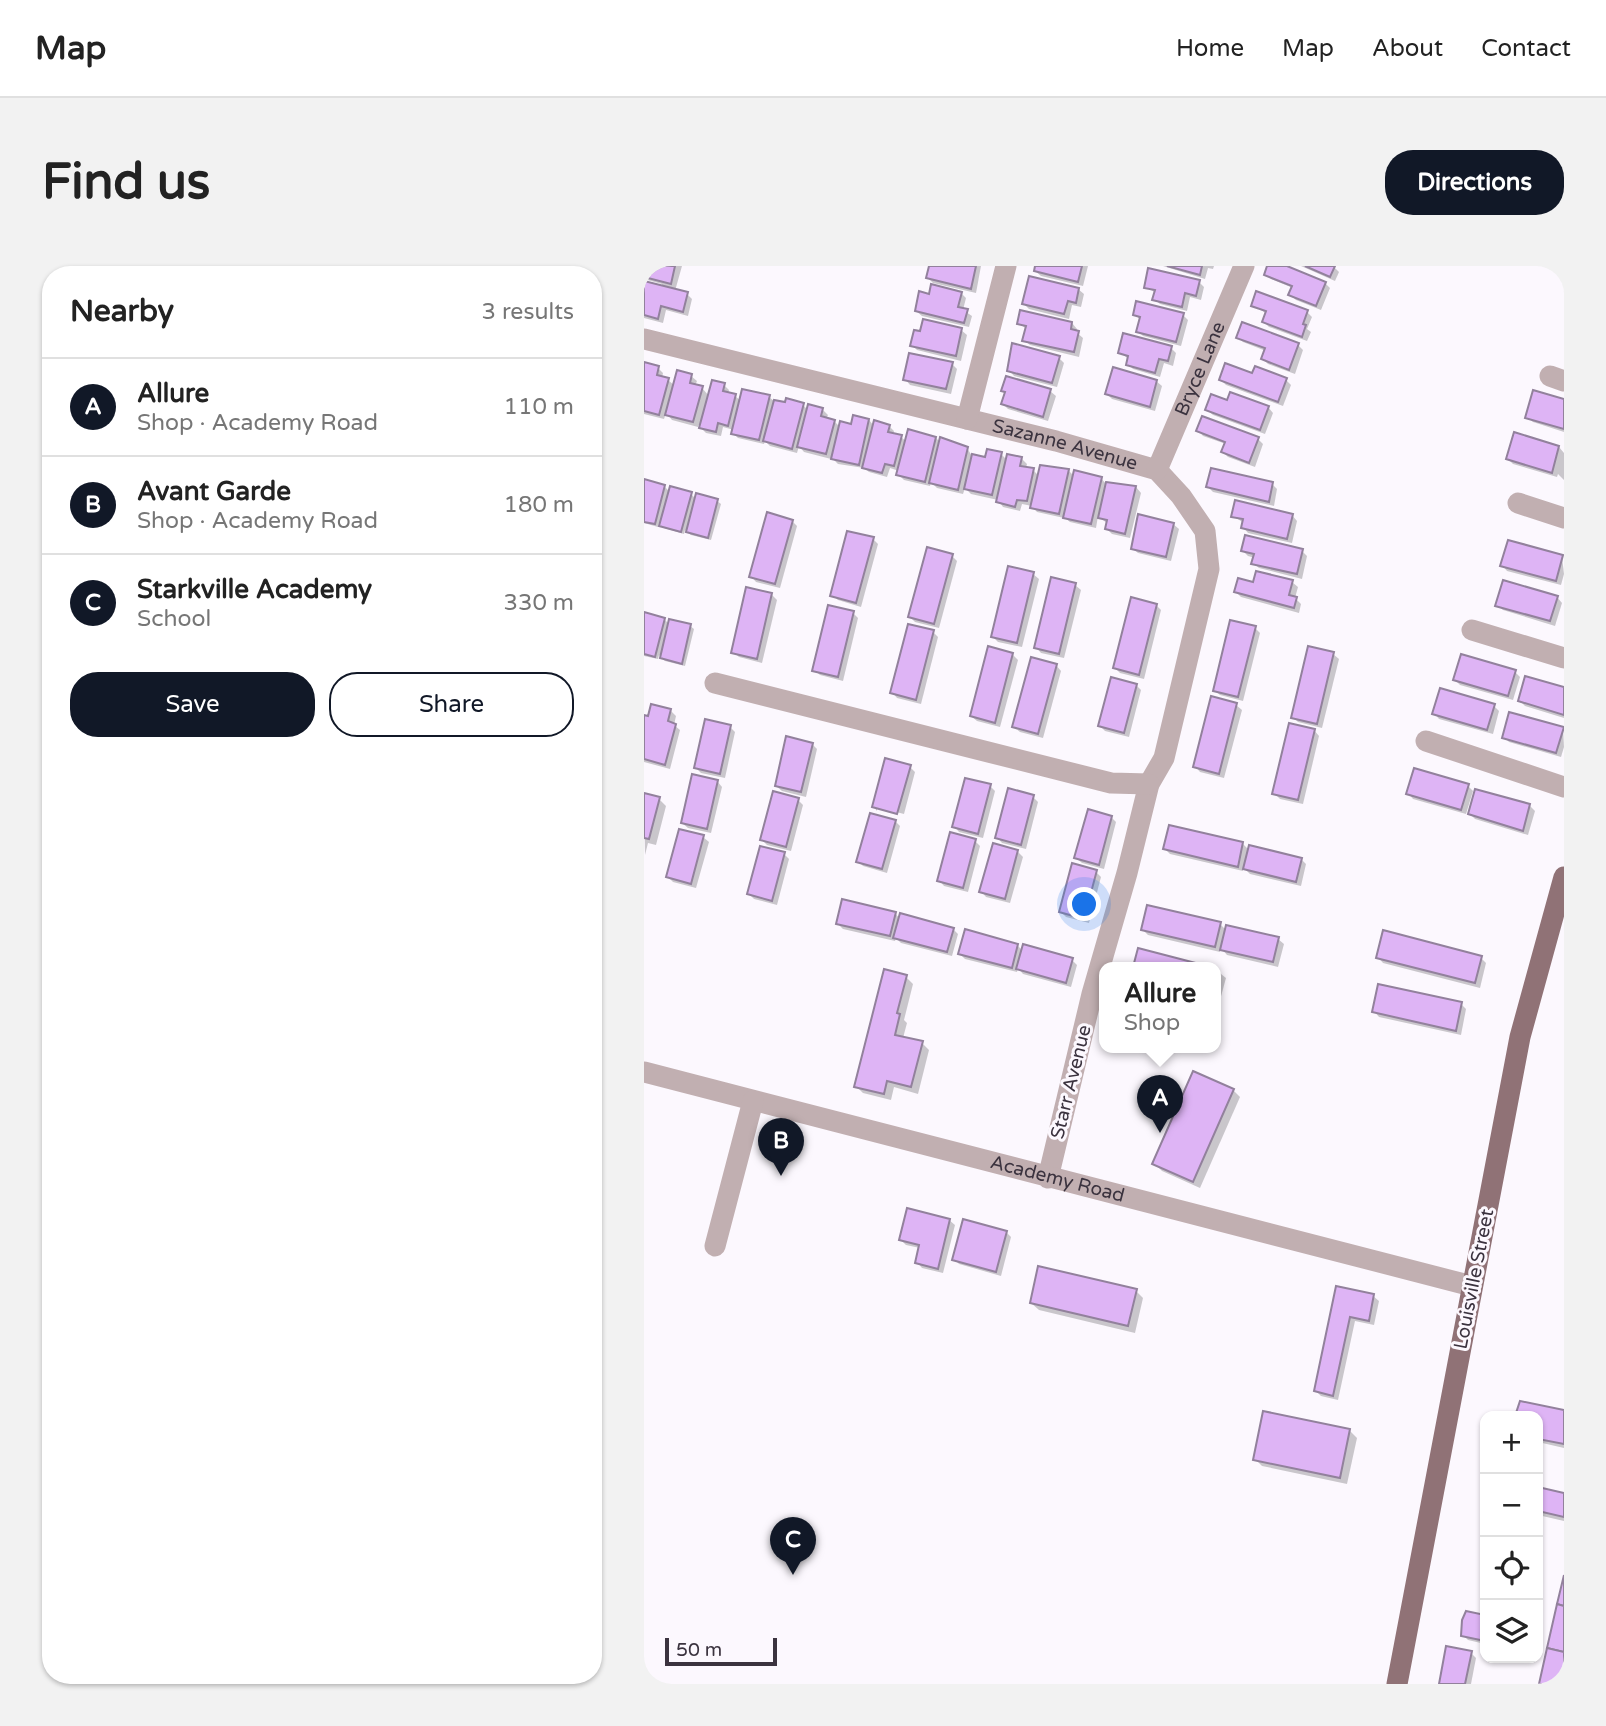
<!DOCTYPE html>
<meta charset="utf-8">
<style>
body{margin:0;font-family:"Varela Round",sans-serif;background:#f2f2f2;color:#222}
.controls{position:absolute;right:21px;bottom:21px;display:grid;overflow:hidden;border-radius:14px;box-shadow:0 2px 5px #0004}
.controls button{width:63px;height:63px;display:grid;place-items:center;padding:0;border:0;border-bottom:2px solid #e0e0e0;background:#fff;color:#222;font:35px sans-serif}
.scale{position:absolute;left:21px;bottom:18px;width:112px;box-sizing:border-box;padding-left:7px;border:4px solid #3b333f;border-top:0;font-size:19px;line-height:24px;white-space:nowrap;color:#3b333f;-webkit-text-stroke:5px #fcf8fe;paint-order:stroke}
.you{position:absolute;left:441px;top:639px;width:24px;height:24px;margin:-18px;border:5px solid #fff;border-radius:50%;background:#1a73e8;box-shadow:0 0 0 10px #1a73e833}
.badge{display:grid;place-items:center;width:46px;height:46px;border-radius:50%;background:#111827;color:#fff;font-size:23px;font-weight:700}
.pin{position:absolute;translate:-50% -58px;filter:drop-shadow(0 2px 4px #0008)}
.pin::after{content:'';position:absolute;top:37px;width:24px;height:21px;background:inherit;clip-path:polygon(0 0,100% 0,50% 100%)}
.popup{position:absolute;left:455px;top:696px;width:122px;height:91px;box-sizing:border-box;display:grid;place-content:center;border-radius:14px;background:#fff;filter:drop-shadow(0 2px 5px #0005);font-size:23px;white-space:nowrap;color:#767676}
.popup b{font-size:26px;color:#222}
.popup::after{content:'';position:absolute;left:50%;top:100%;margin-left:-14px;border:14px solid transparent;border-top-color:#fff}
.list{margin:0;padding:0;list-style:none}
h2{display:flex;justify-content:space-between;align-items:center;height:91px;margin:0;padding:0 28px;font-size:30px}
h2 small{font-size:23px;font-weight:400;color:#767676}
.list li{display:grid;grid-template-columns:46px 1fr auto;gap:21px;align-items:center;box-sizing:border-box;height:98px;padding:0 28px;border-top:2px solid #e0e0e0}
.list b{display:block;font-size:26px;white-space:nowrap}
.list p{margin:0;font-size:23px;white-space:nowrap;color:#767676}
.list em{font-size:23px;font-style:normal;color:#767676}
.actions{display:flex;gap:14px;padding:21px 28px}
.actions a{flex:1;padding:16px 0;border:2px solid #111827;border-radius:28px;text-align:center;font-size:24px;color:#111827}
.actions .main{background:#111827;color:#fff}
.icon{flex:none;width:38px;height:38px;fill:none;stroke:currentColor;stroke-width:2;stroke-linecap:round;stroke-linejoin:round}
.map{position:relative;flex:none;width:920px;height:1418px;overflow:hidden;border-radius:28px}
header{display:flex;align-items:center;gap:42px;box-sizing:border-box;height:98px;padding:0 35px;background:#fff;border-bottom:2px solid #e0e0e0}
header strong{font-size:33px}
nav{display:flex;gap:38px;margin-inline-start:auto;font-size:24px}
.intro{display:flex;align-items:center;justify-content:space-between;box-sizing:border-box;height:168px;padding:0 42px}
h1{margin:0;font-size:49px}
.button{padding:18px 32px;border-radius:28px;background:#111827;color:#fff;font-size:24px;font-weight:700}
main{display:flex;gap:42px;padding:0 42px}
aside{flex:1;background:#fff;border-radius:28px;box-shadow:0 2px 5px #0004}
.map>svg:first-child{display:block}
.shadow{fill:#0003}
.building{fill:#deb4f5;stroke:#92819c;stroke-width:2}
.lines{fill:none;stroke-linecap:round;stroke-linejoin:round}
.minor{stroke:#c1afb1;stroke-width:21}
.major{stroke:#907276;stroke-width:21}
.labels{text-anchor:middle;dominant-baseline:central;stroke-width:6;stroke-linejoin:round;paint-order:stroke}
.street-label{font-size:19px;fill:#3b333f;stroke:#fcf8fe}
</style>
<header>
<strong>Map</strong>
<nav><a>Home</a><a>Map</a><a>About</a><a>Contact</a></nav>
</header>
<div class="intro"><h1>Find us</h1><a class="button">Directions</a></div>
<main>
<aside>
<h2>Nearby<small>3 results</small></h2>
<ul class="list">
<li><span class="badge">A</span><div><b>Allure</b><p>Shop · Academy Road</p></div><em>110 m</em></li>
<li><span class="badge">B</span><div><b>Avant Garde</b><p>Shop · Academy Road</p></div><em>180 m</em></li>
<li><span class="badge">C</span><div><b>Starkville Academy</b><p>School</p></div><em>330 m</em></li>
</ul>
<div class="actions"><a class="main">Save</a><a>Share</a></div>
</aside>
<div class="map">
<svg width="920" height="1418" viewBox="0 0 920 1418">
<rect width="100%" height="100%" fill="#fcf8fe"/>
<g class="shadow">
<path d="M0 0H38L31 25 43 28 48 33 44 50 22 44 19 57 0 52V17L17 21 18 18 0 13Z"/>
<path d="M287 0H337L332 27 289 17 284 12Z"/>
<path d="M393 0H444L439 20 397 10 391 5Z"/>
<path d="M519 0H570L569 3 564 2 561 13Z"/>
<path d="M625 0H638L681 17 686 22 677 44 652 34 646 29 649 22 627 13 622 8Z"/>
<path d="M657 0H689L695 6 691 15Z"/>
<path d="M555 16 560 21 557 34 546 31 543 45 516 38 510 33 512 27 502 21Z"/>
<path d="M434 23 440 28 437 41 428 39 425 53 385 43 380 38Z"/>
<path d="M317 27 322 32 319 44 328 50 325 61 278 50 272 45 287 30Z"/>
<path d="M609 39 663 46 668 51 663 63 667 66 663 75 625 61 620 56 623 48Z"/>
<path d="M491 48 539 49 544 54 537 80 499 70 494 65 496 53Z"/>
<path d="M374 57H428L433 63 432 66 439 72 435 91 386 79 380 74 383 63Z"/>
<path d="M317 64 323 69 317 95 273 84 268 79Z"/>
<path d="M594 71 654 79 659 84 651 108 624 98 619 93 622 85 599 76Z"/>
<path d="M527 82 532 87 529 100 520 97 516 111 489 103 484 98 485 93 475 86Z"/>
<path d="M415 92 420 97 413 121 370 110 365 104Z"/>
<path d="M308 98 313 103 307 128 266 119 261 113Z"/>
<path d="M0 100 14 102 19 107 18 112 24 114 31 120 47 110 53 115 51 120 58 122 65 130 80 119 85 124 84 128 91 130 97 135 125 131 130 135 142 138 159 139 164 144 178 143 184 149 182 153 190 155 196 161 225 154 230 160H245L250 165 249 169 257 171 263 176 292 172 297 177 323 182 328 190 342 193 357 188 363 194 378 193 383 198 382 202 389 204 395 210 424 204 430 210 457 212 462 218 492 221 497 227 486 272 468 268 463 263 464 258 454 250 452 262 426 256 420 251V252L393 246 388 240 378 238 376 245 359 241 354 234 327 228 321 222 319 228 293 222 287 216 286 220 260 214 254 208 255 205 246 202 243 211 225 206 220 202 194 198 187 191V193L160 186 155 180 153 187 126 180 121 175 120 178 94 172 89 167 90 164 79 161 77 170 62 167 54 159V161L28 154 22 147 20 153 0 148Z"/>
<path d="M577 114H642L647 119 639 140 582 119Z"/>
<path d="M512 115 518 120 511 145 468 133 463 128Z"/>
<path d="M359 125H406L412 130 404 155 364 143 359 138 362 128Z"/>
<path d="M920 135V166L889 156 883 151Z"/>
<path d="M584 136 624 141 629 147 621 168 569 149 563 144Z"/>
<path d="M554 164 614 173 619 178 611 201 584 191 579 186 582 178 559 170Z"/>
<path d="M915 181 920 187V214L914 208 913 211 869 198 864 193Z"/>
<path d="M0 215 20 220 26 226 47 228 52 233 73 235 77 238 67 274 47 269 41 264 40 268 20 262 15 257 14 261 0 257Z"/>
<path d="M628 218 633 223 630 240 569 226 564 221Z"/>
<path d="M648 249 653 255 648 277 604 267 599 261 600 257 589 250Z"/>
<path d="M148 255 153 260 136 322 112 316 107 310Z"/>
<path d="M529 258 535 263 527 295 494 287 488 282Z"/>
<path d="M229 273 234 278 217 341 194 334 188 329Z"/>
<path d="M599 285H658L663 290 658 313 615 302 609 297 611 292 604 290Z"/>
<path d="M308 290 313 295 295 362 271 356 266 351Z"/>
<path d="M918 291 920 308 917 319 863 305 858 299Z"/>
<path d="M389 308 395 313 378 381 354 376 349 371Z"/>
<path d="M648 316 654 321 651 332 657 338 655 347 597 331 592 326 610 318Z"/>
<path d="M431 319 437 324 420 392 397 387 392 381Z"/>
<path d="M128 329 133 334 118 397 95 391 89 386Z"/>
<path d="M913 331 918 337 911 360 859 344 853 339Z"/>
<path d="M512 339 517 344 500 413 476 407 471 402Z"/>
<path d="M209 347 214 352 199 415 176 409 170 404Z"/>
<path d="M0 348 20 353 26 359 46 360 50 363 41 400 21 395 15 389 14 393 0 390Z"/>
<path d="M611 362 616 367 599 435 576 429 570 424Z"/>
<path d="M289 366 294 371 277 438 253 432 248 426Z"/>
<path d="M689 388 695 393 678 462 654 456 649 451Z"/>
<path d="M369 389 374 394 356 461 333 455 327 450Z"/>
<path d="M412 399 417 405 399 472 376 466 370 461Z"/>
<path d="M871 406 876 411 869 434 816 419 811 414Z"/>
<path d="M492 419 497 424 485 471 461 465 456 460Z"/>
<path d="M920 423V452L881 440 876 435Z"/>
<path d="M592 439 598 444 580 512 556 506 551 500Z"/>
<path d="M850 440 855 445 849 468 795 453 790 447Z"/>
<path d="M27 445 32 450 30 459 36 464 26 503 0 496V451L5 452Z"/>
<path d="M86 461 91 466 81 512 57 507 52 502Z"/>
<path d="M919 462 920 481 917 491 865 476 860 471Z"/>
<path d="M670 464 675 470 659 538 636 533 630 527Z"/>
<path d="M168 478 173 483 162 531 138 525 132 520Z"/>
<path d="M266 501 271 506 260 548 233 541V545L230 541Z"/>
<path d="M73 515 78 521 67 567 44 562 38 557Z"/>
<path d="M346 520 351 525 339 572 315 566 310 560Z"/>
<path d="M824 520 829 525 822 548 769 533 764 527Z"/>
<path d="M833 525 886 540 891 545 884 569 831 553 826 548Z"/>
<path d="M0 529 15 533 22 540 12 579 4 577 1 589Z"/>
<path d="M389 531 394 536 382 583 358 577 353 571Z"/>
<path d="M154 534 159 539 147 585 123 579 118 574Z"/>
<path d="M467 551 472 556 460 603 438 597 432 592Z"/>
<path d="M251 555 256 560 243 607 219 600 214 595Z"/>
<path d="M59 571 65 576 52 622 29 616 24 611Z"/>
<path d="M331 575 336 580 324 626 300 620 295 614Z"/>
<path d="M599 578 605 584 657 593 662 598 657 620 606 608 599 601V605L526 588 521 583Z"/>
<path d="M374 586 379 591 366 637 342 631 337 625Z"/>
<path d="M140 588 145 593 133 639 110 633 105 628Z"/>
<path d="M452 606 457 611 445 657 422 651 417 646Z"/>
<path d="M251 647 256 653 309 663 314 668 308 690 257 677 252 672 251 675 199 663 194 658Z"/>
<path d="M576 658 582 664 634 673 640 678 634 701 583 689 577 682 576 686 504 669 499 664Z"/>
<path d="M373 679 379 685 428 694 433 699 427 721 379 708 374 702 373 706 321 693 316 688Z"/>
<path d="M734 691 837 692 842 697 836 722 739 697Z"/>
<path d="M572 704 582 712 572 749Z"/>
<path d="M262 711 269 718 260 754 263 757 259 772 278 777 285 784 274 828 250 821 247 834 219 827 212 820Z"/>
<path d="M817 738 822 743 817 769 735 751 730 745Z"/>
<path d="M589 824 596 831 556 922 518 905 511 898Z"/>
<path d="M305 954 311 959 299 1007 278 1002 273 996 276 982 262 979 257 974Z"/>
<path d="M362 966 367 971 357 1010 315 998 310 993Z"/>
<path d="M693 1022 729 1030 735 1035 730 1059 711 1055 694 1134 677 1130 672 1125Z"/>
<path d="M492 1025 499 1032 491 1067 395 1044 387 1037Z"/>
<path d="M878 1137 920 1146V1182L894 1176V1150H873Z"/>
<path d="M706 1165 713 1172 703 1218 618 1200 611 1193Z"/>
<path d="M894 1223 920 1229V1255L894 1249Z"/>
<path d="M823 1347 841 1351V1378L824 1374 819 1369Z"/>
<path d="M894 1363 898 1367 894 1387Z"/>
<path d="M827 1387 832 1392 827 1418H796Z"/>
</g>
<g class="building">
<path d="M0 0H31L27 18 0 11Z"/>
<path d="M285 0H332L327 23 282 12Z"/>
<path d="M391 0H438L434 16 390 5Z"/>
<path d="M523 0H558L556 9Z"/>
<path d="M623 0H643L682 16 672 40 644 29 648 20 620 9Z"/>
<path d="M661 0H691L686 11Z"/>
<path d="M504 2 556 14 552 30 541 27 538 41 508 34 511 24 500 22Z"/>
<path d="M385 10 435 22 432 37 424 35 420 48 378 38Z"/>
<path d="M0 15 44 26 39 46 17 40 14 53 0 49Z"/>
<path d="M287 18 318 26 314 41 324 43 320 57 271 45 275 25 285 28Z"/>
<path d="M612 25 664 44 659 58 662 59 658 71 618 56 622 45 607 40Z"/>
<path d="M492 35 540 47 532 76 492 66 496 51 489 49Z"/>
<path d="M376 44 428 56 427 63 435 65 430 86 378 75 382 60 373 58Z"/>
<path d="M279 53 318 62 312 90 266 80 270 64 276 65Z"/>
<path d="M598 56 655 77 645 104 617 93 621 82 592 72Z"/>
<path d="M479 67 528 80 524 95 515 93 511 107 482 99 484 90 474 87Z"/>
<path d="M368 77 416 90 408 117 363 105Z"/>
<path d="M265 87 309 96 302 123 259 114Z"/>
<path d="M0 96 15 100 13 109 25 112 15 149 0 145Z"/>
<path d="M581 97 608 107 611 100 643 112 634 136 575 114Z"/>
<path d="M469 101 513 114 506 141 461 128Z"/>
<path d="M33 104 48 108 46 117 59 120 49 156 21 149Z"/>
<path d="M362 110 407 123 399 151 357 138 361 126 357 125Z"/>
<path d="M68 114 81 117 79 125 92 128 84 160 74 157 72 166 55 162Z"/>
<path d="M98 123 126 129 115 174 87 168Z"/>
<path d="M889 124 920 133V163L881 152Z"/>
<path d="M586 126 625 140 616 164 561 144 567 128 583 134Z"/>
<path d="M142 132 160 137 148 183 119 175 130 134 141 136Z"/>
<path d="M164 138 179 142 177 150 191 154 182 188 153 181Z"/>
<path d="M209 149 225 153 215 199 187 193 196 155 207 158Z"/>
<path d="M558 150 615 171 605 197 577 186 581 176 552 165Z"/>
<path d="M230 154 246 159 244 166 258 169 250 200 241 198 238 207 218 202Z"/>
<path d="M264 163 292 171 281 216 252 209Z"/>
<path d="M870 166 915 180 908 207 862 193Z"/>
<path d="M296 171 324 181 314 224 285 217Z"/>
<path d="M343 183 358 186 348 229 320 223 328 188 341 191Z"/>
<path d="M363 188 378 191 376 200 390 202 383 235 373 234 371 241 352 236Z"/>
<path d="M396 199 425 203 415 248 386 242Z"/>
<path d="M567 202 629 216 625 236 562 221Z"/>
<path d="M430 204 458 211 447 258 419 252Z"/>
<path d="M0 213 21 219 11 258 0 256Z"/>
<path d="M462 216 492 220 481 268 461 263 463 254 454 252Z"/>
<path d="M26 220 48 226 37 266 15 260Z"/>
<path d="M52 227 74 233 64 272 42 266Z"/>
<path d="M591 234 649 248 643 273 597 262 599 253 587 251Z"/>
<path d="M123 246 149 254 131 318 105 311Z"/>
<path d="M494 248 530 257 522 291 487 283Z"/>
<path d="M203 265 230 271 212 337 186 330Z"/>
<path d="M601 269 659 283 653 308 607 298 610 288 597 285Z"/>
<path d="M864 274 919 289 912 315 856 300Z"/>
<path d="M283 281 309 288 290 358 264 351Z"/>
<path d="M364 300 390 306 373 377 347 371Z"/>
<path d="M612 305 649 314 645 329 653 331 650 342 590 326 594 312 609 316Z"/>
<path d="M407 311 432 317 415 388 390 382Z"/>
<path d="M859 314 914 330 906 355 851 340Z"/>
<path d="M102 321 128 327 113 393 87 387Z"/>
<path d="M487 331 513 338 495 409 469 402Z"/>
<path d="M184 339 210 345 194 411 168 405Z"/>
<path d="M0 346 21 352 11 391 0 388Z"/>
<path d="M25 353 47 358 38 398 16 392Z"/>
<path d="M586 354 612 360 594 431 569 425Z"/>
<path d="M264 358 290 364 272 434 246 427Z"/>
<path d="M344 380 369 387 351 457 326 450Z"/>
<path d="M664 380 690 386 673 458 647 452Z"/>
<path d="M817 388 872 404 864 430 809 414Z"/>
<path d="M387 391 413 398 394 468 368 461Z"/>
<path d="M881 410 920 421V449L874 435Z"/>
<path d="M467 411 493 418 480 467 454 460Z"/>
<path d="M796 422 851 438 843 464 788 448Z"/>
<path d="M567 430 593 437 575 508 549 501Z"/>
<path d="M7 438 27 443 24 455 32 458 21 499 0 493V449L4 450Z"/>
<path d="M865 446 920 461 912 487 858 472Z"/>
<path d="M61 453 87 459 76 508 50 502Z"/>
<path d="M645 457 671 463 654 534 628 528Z"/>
<path d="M142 470 169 477 157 526 131 520Z"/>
<path d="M241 492 267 499 253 548 228 541Z"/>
<path d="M770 502 825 518 817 544 762 528Z"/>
<path d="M48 508 74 514 63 563 37 557Z"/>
<path d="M321 512 347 518 334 568 308 561Z"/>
<path d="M364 522 390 529 377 579 351 572Z"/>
<path d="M831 523 886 538 879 565 824 548Z"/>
<path d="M129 525 155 532 142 581 116 574Z"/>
<path d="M0 527 16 531 5 573 0 572Z"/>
<path d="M444 543 468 550 455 599 430 592Z"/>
<path d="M226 547 252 554 238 603 212 596Z"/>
<path d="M525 559 599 576 594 601 519 583Z"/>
<path d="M35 563 60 569 47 618 22 611Z"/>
<path d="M306 566 332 573 319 622 293 615Z"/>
<path d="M349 577 374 584 361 633 335 626Z"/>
<path d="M605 579 658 592 652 616 599 603Z"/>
<path d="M116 580 141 586 128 635 103 628Z"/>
<path d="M428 597 453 604 440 653 415 646Z"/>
<path d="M198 633 252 646 246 670 192 658Z"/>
<path d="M503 639 577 656 571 681 497 664Z"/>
<path d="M256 647 310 662 303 686 249 672Z"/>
<path d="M582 659 635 671 629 696 576 684Z"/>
<path d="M321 663 374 678 368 702 314 688Z"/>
<path d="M739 664 838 690 831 717 732 692Z"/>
<path d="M379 678 429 692 422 717 372 703Z"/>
<path d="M494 682 567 701H489Z"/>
<path d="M240 703 263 709 253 747 256 748 251 769 279 775 267 821 243 815 240 828 210 821Z"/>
<path d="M734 718 818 736 812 765 728 746Z"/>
<path d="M549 805 590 823 549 916 508 898Z"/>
<path d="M263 942 306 953 294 1003 271 997 275 979 255 974Z"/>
<path d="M319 953 363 965 352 1006 308 994Z"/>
<path d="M394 1000 493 1023 484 1060 386 1037Z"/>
<path d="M692 1020 730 1028 725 1055 706 1051 689 1130 670 1125Z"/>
<path d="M876 1135 920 1144V1178L894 1173V1150H871Z"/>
<path d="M619 1145 706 1163 696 1212 609 1194Z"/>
<path d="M894 1221 920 1227V1251L894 1245Z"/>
<path d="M920 1309V1340L913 1338Z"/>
<path d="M913 1338 920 1340V1386L903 1382Z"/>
<path d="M822 1345 841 1349V1375L817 1370 818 1354Z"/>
<path d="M802 1380 828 1385 821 1418H795Z"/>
<path d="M903 1382 920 1386V1418H895Z"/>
</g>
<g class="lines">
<g class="minor">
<path id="s1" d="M0 73 412 175 513 204 537 230 561 265 565 303 520 492 505 518 483 607 448 728 404 912"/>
<path d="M906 110 920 115"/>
<path d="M323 153 362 0"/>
<path id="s2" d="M513 204 600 0"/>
<path d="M874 237 920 252"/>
<path d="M828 364 920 392"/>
<path d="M71 417 467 517 505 518"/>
<path d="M782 475 920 521"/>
<path id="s3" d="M0 806 828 1020"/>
<path d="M71 980 109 835"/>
</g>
<path class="major" d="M753 1418 876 771 920 611"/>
</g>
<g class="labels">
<g class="street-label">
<text stroke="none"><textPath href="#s2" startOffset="110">Bryce Lane</textPath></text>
<text stroke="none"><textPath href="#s1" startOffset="434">Sazanne Avenue</textPath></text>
<text transform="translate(427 816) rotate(-76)">Starr Avenue</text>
<text stroke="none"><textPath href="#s3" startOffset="427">Academy Road</textPath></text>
<text transform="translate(830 1013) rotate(-79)">Louisville Street</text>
</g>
</g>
</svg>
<div class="controls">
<button>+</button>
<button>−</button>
<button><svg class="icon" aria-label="locate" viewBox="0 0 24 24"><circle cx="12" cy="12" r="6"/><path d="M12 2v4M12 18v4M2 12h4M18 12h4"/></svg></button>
<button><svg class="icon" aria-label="layers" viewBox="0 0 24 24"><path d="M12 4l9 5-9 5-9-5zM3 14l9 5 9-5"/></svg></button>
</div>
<div class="scale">50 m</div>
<div class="you"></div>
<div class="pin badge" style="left:516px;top:867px">A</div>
<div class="popup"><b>Allure</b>Shop</div>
<div class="pin badge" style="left:137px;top:910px">B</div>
<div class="pin badge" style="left:149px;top:1309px">C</div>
</div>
</main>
